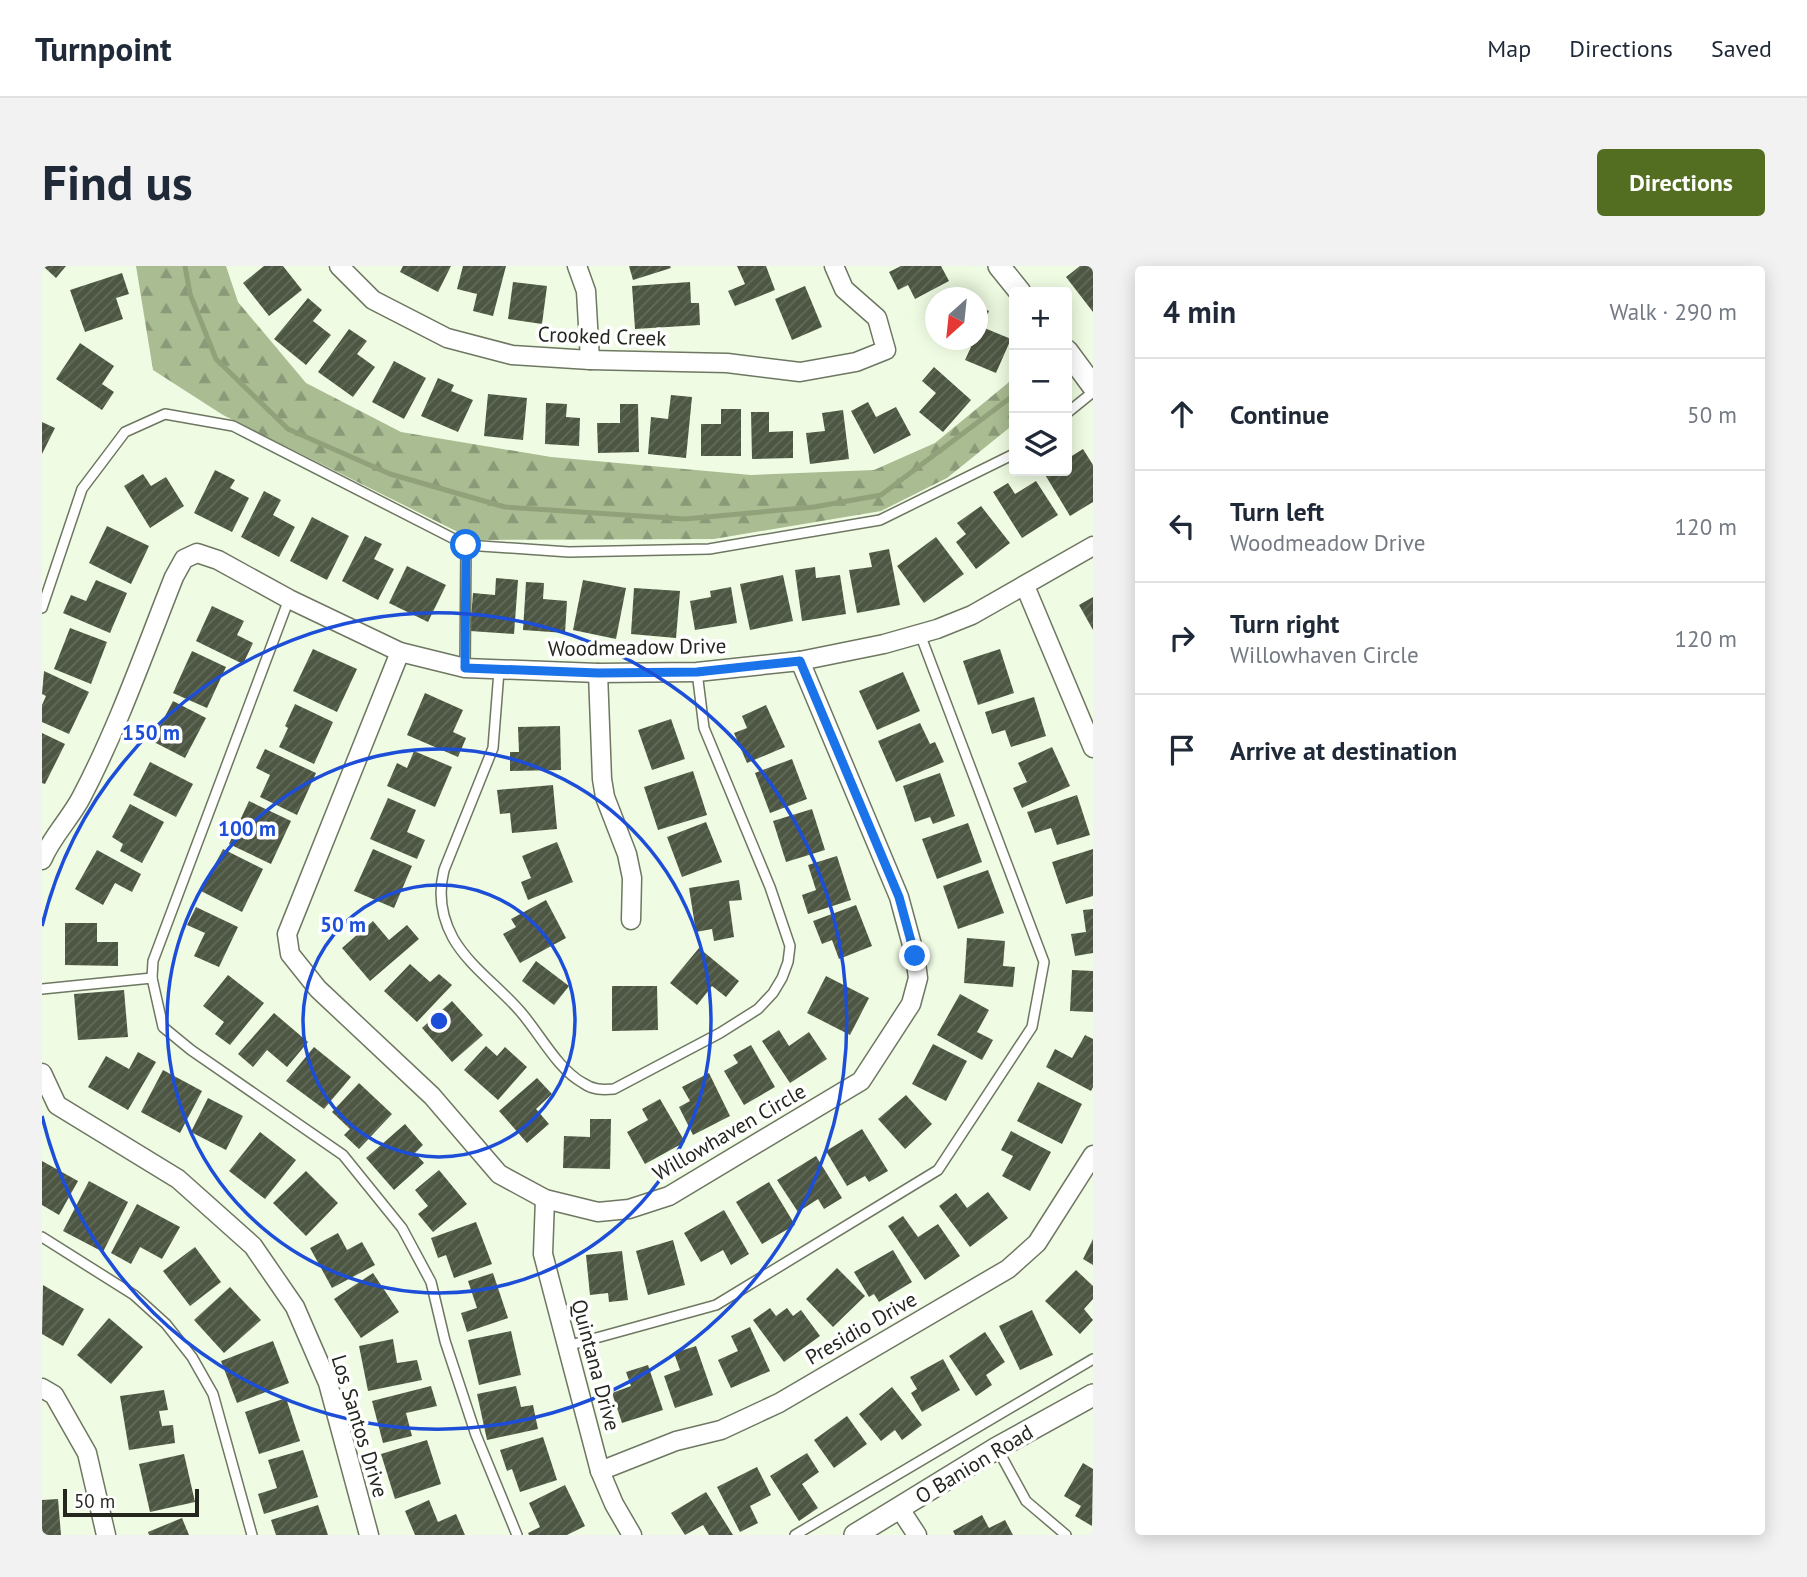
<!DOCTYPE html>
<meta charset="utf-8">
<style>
body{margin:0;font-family:"PT Sans",sans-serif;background:#f2f2f3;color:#1f2937}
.controls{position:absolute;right:21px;top:21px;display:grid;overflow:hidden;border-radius:7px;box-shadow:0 4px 18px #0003}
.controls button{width:63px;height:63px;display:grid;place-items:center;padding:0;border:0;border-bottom:2px solid #e0e1e3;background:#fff;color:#1f2937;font:35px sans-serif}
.compass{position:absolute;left:883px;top:21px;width:63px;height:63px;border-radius:50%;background:#fff;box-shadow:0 4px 18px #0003;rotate:207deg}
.scale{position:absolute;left:21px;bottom:18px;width:136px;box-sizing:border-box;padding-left:7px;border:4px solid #23271e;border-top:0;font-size:19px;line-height:24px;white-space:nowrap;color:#23271e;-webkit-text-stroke:5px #fff;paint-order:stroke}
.stop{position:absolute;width:21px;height:21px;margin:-16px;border:5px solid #1a73e8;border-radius:50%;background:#fff}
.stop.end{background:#1a73e8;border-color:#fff;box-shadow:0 2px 7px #0008}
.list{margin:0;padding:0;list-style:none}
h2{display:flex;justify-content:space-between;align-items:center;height:91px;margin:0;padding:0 28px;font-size:30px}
h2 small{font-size:23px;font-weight:400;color:#747a83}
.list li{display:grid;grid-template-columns:46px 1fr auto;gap:21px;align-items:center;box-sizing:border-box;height:112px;padding:0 28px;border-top:2px solid #e0e1e3}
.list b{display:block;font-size:26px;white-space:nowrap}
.list p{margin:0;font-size:23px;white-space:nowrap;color:#747a83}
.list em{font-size:23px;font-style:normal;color:#747a83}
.icon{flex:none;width:38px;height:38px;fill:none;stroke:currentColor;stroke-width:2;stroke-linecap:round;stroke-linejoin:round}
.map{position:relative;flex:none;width:1051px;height:1269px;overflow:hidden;border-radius:7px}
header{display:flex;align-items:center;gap:42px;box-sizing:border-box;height:98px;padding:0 35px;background:#fff;border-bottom:2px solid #e0e1e3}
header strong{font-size:33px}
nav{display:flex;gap:38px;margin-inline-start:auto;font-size:24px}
.intro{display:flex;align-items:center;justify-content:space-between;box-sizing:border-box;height:168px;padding:0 42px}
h1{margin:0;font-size:49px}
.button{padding:18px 32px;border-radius:7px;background:#536e21;color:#fff;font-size:24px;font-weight:700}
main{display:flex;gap:42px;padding:0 42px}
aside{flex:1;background:#fff;border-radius:7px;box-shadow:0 4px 18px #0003}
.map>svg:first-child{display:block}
.forest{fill:url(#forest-firs)}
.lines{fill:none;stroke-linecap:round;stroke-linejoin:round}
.stream{stroke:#91a27a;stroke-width:5}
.building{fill:url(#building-hatch)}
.service-casing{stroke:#6e7761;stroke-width:12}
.minor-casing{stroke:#6e7761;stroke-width:21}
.tertiary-casing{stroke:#6e7761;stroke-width:24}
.service{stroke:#fff;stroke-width:9}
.minor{stroke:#fff;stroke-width:18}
.tertiary{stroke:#fff;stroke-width:21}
.route{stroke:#1a73e8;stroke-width:9}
.ring{fill:none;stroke:#1d4ed8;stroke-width:3.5}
.labels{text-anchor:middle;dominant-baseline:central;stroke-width:7;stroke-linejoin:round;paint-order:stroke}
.street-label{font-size:21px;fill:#23271e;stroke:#fff}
.centre{fill:#1d4ed8;stroke:#fff;stroke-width:3.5}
.ring-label{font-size:21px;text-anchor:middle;font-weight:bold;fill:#1d4ed8;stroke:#fff;stroke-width:7;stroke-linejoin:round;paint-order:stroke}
</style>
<header>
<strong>Turnpoint</strong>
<nav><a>Map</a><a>Directions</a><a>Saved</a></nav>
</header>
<div class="intro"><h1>Find us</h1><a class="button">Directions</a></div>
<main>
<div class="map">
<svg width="1051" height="1269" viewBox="0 0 1051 1269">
<defs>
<pattern id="forest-firs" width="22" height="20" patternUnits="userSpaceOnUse" patternTransform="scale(1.75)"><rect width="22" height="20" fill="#aabc92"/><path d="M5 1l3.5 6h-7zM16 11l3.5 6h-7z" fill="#8a9977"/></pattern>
<pattern id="building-hatch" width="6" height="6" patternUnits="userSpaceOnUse" patternTransform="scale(1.75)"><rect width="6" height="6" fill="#4d5642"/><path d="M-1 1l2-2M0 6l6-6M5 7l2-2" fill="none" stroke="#636b5a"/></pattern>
</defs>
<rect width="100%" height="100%" fill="#effbe2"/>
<path class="forest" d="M94 0H184L196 36 264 117 359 166 509 191 709 209 832 204 893 177 972 112V158L905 212 839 245 672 273 432 274 181 149 111 104Z"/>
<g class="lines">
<path class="stream" d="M143 0 148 28 174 93 246 163 348 208 463 241 643 253 772 241 839 229 972 129"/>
</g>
<g class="building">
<path d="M1 0H24L14 12Z"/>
<path d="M222 0H241L260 24 227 50 201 17Z"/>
<path d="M361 0H409L396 26 358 6Z"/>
<path d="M421 0H464L451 50 431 45 435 28 415 23Z"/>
<path d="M587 0H628L629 2 591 14Z"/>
<path d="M695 0H724L733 24 693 40 686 25 703 18Z"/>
<path d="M859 0H899L907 15 873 33 866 19 856 24 847 6Z"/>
<path d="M1038 0H1051V46L1024 11Z"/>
<path d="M80 7 87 28 74 32 81 53 43 66 28 24Z"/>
<path d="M471 16 505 20 500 58 466 53Z"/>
<path d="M648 16 649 37H657L658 59 593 63 590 20Z"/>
<path d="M763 20 780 61 750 74 733 33Z"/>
<path d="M266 32 280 44 271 55 289 69 264 99 232 73Z"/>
<path d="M936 40 947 45 940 61 969 73 954 107 923 94 929 81 913 74H936Z"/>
<path d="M307 63 325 75 315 88 333 101 311 131 276 106Z"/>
<path d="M38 77 72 100 60 118 72 126 60 144 14 113Z"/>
<path d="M352 95 384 112 362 153 330 136Z"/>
<path d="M892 101 929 134 901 166 877 146 894 127 880 115Z"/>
<path d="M396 112 412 119 409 125 431 134 416 166 379 150Z"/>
<path d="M446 128 485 132 481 174 442 170Z"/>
<path d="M629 129 650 131 644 192 606 188 609 151 626 153Z"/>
<path d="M826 136 834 151 854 141 869 169 832 188 809 145Z"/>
<path d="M504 137 525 138 524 151 538 152 537 180 503 178Z"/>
<path d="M578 138H596L597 186 556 187 555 157H578Z"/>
<path d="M679 143H699V190H659V158H679Z"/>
<path d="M801 144 807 193 768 198 764 167 783 165 780 147Z"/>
<path d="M709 146H727V166L751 165V192L710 193Z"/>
<path d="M0 156 13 162 0 188Z"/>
<path d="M1041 183 1051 199V236L1028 250 1002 207 1025 205V193Z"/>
<path d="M173 204 193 214 188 222 207 232 190 266 152 247Z"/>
<path d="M101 208 109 220 124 211 142 240 108 262 82 220Z"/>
<path d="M994 215 1016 249 980 272 951 226 966 217 973 228Z"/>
<path d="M222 225 239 234 231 249 253 261 237 291 199 271Z"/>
<path d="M939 240 968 277 934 303 914 276 924 268 915 257Z"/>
<path d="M270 251 307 270 285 314 248 295Z"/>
<path d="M65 260 107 280 89 318 47 297Z"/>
<path d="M323 270 340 278 332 293 352 303 336 334 300 315Z"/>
<path d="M894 271 922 308 882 337 855 300Z"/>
<path d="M847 283 858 339 815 347 807 304 830 301 827 287Z"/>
<path d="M365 300 404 319 386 356 347 337Z"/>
<path d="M773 301 774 312 798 309 804 348 760 355 753 304Z"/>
<path d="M741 309 751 355 708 364 698 318Z"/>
<path d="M454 312 476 314 472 368 428 365 431 327 453 329Z"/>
<path d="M54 314 85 327 68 367 21 347 29 329 44 335Z"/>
<path d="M541 314 584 322 574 373 531 364Z"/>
<path d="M484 316 502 317 501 333 525 335 523 367 481 364Z"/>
<path d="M689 321 695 357 653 364 648 335 669 331 668 325Z"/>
<path d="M592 322 638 325 634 372 589 368Z"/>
<path d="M1051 331V364L1037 339Z"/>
<path d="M170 340 202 355 195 369 211 377 201 398 154 375Z"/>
<path d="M28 362 65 376 49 418 12 403Z"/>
<path d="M271 383 315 403 295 446 251 425Z"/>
<path d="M958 383 972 427 936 439 921 395Z"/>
<path d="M150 385 184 401 165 442 131 427Z"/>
<path d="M2 405 47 426 27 468 0 456V439L4 430 0 428Z"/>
<path d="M861 406 878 445 835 464 817 425Z"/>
<path d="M383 427 421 444 411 466 424 472 416 491 365 469Z"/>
<path d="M992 431 1004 470 969 481 963 464 950 468 943 446Z"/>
<path d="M131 435 164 452 143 492 110 475Z"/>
<path d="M253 438 291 456 272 498 237 481 246 462 243 460Z"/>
<path d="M724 439 743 481 705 497 692 467 705 462 700 450Z"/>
<path d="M629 453 643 493 610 504 596 464Z"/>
<path d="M878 457 888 478 893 476 902 496 854 516 836 475Z"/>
<path d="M518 460 519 504 468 505V486H477L476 461Z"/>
<path d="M0 467 23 478 3 518 0 517Z"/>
<path d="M1010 481 1028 520 980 542 971 522 985 516 976 497Z"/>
<path d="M223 483 274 507 255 549 218 531 228 509 214 502Z"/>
<path d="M372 485 410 501 393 541 345 520 355 497 365 502Z"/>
<path d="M750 493 765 533 728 547 713 507Z"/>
<path d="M108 496 151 518 134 551 91 529Z"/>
<path d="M651 505 665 549 616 564 602 521Z"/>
<path d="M898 507 913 550 891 558 888 551 873 556 861 520Z"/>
<path d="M511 519 515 563 470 567 468 547 458 548 455 524Z"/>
<path d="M1035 529 1048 569 1015 579 1009 562 993 567 985 546Z"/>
<path d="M346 532 374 544 365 566 383 574 375 593 328 573Z"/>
<path d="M207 535 249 555 229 598 187 578Z"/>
<path d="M88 538 122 556 100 597 78 585 81 578 70 571Z"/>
<path d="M770 543 783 584 744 596 731 555Z"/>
<path d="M664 556 680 596 640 611 625 571Z"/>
<path d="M926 557 940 596 895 613 880 573Z"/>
<path d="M515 576 531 616 486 634 479 616 489 612 480 590Z"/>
<path d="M181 583 221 603 200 646 159 625Z"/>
<path d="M331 583 370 600 352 642 312 625Z"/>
<path d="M1051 583V630L1024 638 1010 596Z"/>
<path d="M55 584 99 608 90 626 73 617 61 639 33 623Z"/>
<path d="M795 590 809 634 766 648 760 629 774 624 766 599Z"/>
<path d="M946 604 962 647 916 663 901 620Z"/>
<path d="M697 614 700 634 687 635 692 671 672 675 670 663 654 666 647 622Z"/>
<path d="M504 634 524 672 478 697 461 668 474 661 469 653Z"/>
<path d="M814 639 830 680 797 693 790 674 780 678 771 655Z"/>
<path d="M154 641 196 661 177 701 152 690 163 667 145 659Z"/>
<path d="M1051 643V687L1033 690 1029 668 1044 666 1041 644Z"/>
<path d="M331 655 347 674 365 659 377 673 328 715 300 682Z"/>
<path d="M23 657H55V676H76V700L23 699Z"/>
<path d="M925 672 963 675 961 700 973 701 971 721 922 717Z"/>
<path d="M657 682 697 715 684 731 670 720 655 739 628 717Z"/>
<path d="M494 695 527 720 512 739 480 715Z"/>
<path d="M368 698 388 716 397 708 410 719 375 756 342 725Z"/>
<path d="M1030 704 1051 705V746L1028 745Z"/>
<path d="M186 709 222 737 188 779 173 768 182 756 161 740Z"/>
<path d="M784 710 827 732 808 769 765 747Z"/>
<path d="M570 720H615L616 764 570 765Z"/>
<path d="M82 724 86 771 36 774 32 728Z"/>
<path d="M918 728 947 744 935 766 951 774 940 794 895 769Z"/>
<path d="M410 735 441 769 410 796 380 762Z"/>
<path d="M232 747 266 776 245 801 225 784 211 801 196 788Z"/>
<path d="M737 764 747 780 767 766 785 793 748 817 720 775Z"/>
<path d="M1043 769 1051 773V821L1049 825 1004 801 1013 783 1030 792Z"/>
<path d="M891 778 925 795 904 835 870 818Z"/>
<path d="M709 779 733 821 702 839 682 805 696 797 691 789Z"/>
<path d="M444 780 455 790 463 781 485 801 456 834 422 804Z"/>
<path d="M272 781 309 811 282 843 244 815Z"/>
<path d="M96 786 114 796 86 844 46 821 64 790 87 803Z"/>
<path d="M121 804 160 825 138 867 99 846Z"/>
<path d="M667 807 688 850 651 869 637 841 648 835 640 821Z"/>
<path d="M495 812 510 828 494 843 507 858 485 877 457 845Z"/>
<path d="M996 816 1040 838 1020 878 975 855Z"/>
<path d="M317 817 350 848 317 883 302 869 308 863 290 846Z"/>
<path d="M864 829 890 858 863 883 836 853Z"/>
<path d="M166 832 201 850 184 884 149 866Z"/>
<path d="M618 833 643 876 603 898 585 866 606 854 600 843Z"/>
<path d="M548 853H569L568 903 521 902 522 870 548 871Z"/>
<path d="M363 858 381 879 373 887 382 897 352 924 324 892Z"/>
<path d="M820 863 846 905 827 916 823 910 805 920 784 885Z"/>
<path d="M969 865 1009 886 988 925 960 910 971 890 959 884Z"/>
<path d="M218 866 254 894 223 933 187 905Z"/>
<path d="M774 890 800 932 782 943 776 933 756 946 735 914Z"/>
<path d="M0 895 36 915 17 949 0 939Z"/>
<path d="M397 904 425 938 391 966 376 948 386 940 373 924Z"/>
<path d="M264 905 296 937 264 970 231 937Z"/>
<path d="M47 915 86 936 61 986 21 965Z"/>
<path d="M727 916 753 959 720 978 694 936Z"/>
<path d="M946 926 966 952 928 981 897 940 914 927 925 942Z"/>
<path d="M95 938 138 961 120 993 98 981 89 998 69 987Z"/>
<path d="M682 944 707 988 689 999 681 984 659 996 642 967Z"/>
<path d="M861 950 876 971 896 958 918 990 883 1014 846 960Z"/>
<path d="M434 956 450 998 412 1012 404 989 396 992 389 972Z"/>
<path d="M296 967 305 984 320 976 333 999 290 1022 268 982Z"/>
<path d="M1051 973V999L1041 993Z"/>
<path d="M631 974 643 1019 606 1029 594 985Z"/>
<path d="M153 981 179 1016 148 1040 121 1005Z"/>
<path d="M851 984 870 1016 837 1036 832 1028 827 1031 812 1006Z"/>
<path d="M580 985 586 1034 567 1036 566 1027 548 1029 544 989Z"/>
<path d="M795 1002 823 1030 791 1061 764 1033Z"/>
<path d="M1034 1004 1051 1020V1033L1042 1043 1051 1054 1038 1068 1003 1035Z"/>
<path d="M331 1007 357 1046 319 1072 292 1033Z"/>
<path d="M451 1007 466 1052 425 1066 419 1047 435 1042 426 1015Z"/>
<path d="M1 1019 42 1043 21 1080 0 1068Z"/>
<path d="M188 1021 219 1054 182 1087 152 1054Z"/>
<path d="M728 1042 734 1050 745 1042 751 1050 759 1044 778 1070 742 1096 711 1054Z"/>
<path d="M990 1044 1011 1089 978 1104 957 1060Z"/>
<path d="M67 1052 101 1081 69 1118 35 1089Z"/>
<path d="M708 1061 728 1105 689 1122 676 1094 696 1085 689 1070Z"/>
<path d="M469 1065 479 1109 437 1119 426 1074Z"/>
<path d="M943 1066 963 1096 944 1109 950 1119 934 1130 907 1090Z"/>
<path d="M351 1073 355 1097 375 1094 380 1114 326 1125 317 1080Z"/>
<path d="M231 1075 247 1117 195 1137 179 1095Z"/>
<path d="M654 1080 671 1129 633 1142 622 1110 638 1104 632 1087Z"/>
<path d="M901 1093 918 1124 880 1146 869 1127 875 1123 868 1111Z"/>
<path d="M606 1099 621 1144 580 1157 570 1127 589 1120 584 1106Z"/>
<path d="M389 1120 395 1140 364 1147 370 1170 341 1177 330 1135Z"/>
<path d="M474 1120 479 1141 491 1139 496 1163 445 1174 435 1128Z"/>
<path d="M850 1121 880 1159 860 1174 853 1164 839 1175 817 1148Z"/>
<path d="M122 1124 126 1144 117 1145 120 1160 131 1159 133 1177 87 1184 78 1130Z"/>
<path d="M244 1132 258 1175 217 1188 203 1146Z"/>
<path d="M805 1150 825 1178 792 1202 772 1174Z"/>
<path d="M501 1171 515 1214 478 1226 470 1203 465 1205 458 1184Z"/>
<path d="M385 1174 399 1218 353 1233 339 1188Z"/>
<path d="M261 1184 276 1231 222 1248 216 1228 235 1222 226 1194Z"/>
<path d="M765 1187 777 1206 760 1218 776 1242 757 1255 728 1210Z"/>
<path d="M142 1188 153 1236 108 1246 97 1198Z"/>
<path d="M1041 1197 1051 1203 1050 1260 1033 1250 1039 1240 1022 1230Z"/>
<path d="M715 1201 729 1229 708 1240 716 1257 698 1266 675 1221Z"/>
<path d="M523 1219 543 1260 525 1269H487L486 1267 498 1261 487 1237Z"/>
<path d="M664 1226 691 1269H667L661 1259 643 1269 629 1247Z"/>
<path d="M16 1233 19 1269H0V1234Z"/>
<path d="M387 1234 396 1256 414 1248 423 1269H373L363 1245Z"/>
<path d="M276 1239 286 1269H234L229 1254Z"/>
<path d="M940 1249 947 1262 963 1254 971 1269H913L911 1265Z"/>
<path d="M140 1252 147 1269H107L106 1266Z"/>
</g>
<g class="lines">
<defs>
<g id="service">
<path d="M1025 147 1051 126"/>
<path d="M424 279 527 286 667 283 838 254 972 188"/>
<path d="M247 333 111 695 110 712 121 761 149 784 301 889 360 962 389 1016 403 1075 434 1169 475 1269"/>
<path d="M0 342 40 223 83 166 123 148 191 160 424 279 423 402"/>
<path d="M457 405 451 482 402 604C396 628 399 650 411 672 427 700 456 720 477 744 497 766 515 803 541 817 551 824 560 824 572 823L678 767 716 743 731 727 740 712 746 696 748 680 728 621 662 462 655 406"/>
<path d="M0 723 110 712"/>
<path d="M0 971 92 1029 124 1058 150 1091 171 1128 210 1269"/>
<path d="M525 1080 674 1039 896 904 990 761 1002 696 878 368"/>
<path d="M955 1182 984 1235 1024 1269"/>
<path d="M753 1269 1051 1093"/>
</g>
<g id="minor">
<path d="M297 0 331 34 405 72 470 89 548 94 685 97 758 106 814 96 844 84 835 52 802 23 792 0"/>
<path d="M535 0 544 25 548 94"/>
<path d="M983 320 1051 482"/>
<path d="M358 386 245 668 248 688 276 723 390 830 457 908 503 933 556 946 587 943 627 930 819 815 869 738 876 712 873 690 857 631 758 395"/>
<path d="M556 407 560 513 563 531 585 588 590 612 589 654"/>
<path d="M0 594C10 570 29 552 40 530 77 459 103 384 132 311L142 293 155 287 176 294 247 333 358 386 423 402 556 407 655 406 758 395 842 378 895 363 930 349 1051 280"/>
<path d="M0 807 15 839 136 913 211 980 253 1041 286 1117 327 1269"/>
<path d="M503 933 501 988 558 1205 572 1238 590 1269"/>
<path d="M0 1122 12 1129 45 1187 64 1269"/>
<path d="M558 1205 634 1175 679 1164 737 1137 966 1003 995 977 1051 889"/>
<path d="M858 1243 875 1269"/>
</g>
<g id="tertiary">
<path d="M957 0 978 26"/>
<path d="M1025 85 1051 120"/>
<path d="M813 1269 955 1182 1051 1129"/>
</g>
</defs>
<use href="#service" class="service-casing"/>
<use href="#minor" class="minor-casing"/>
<use href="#tertiary" class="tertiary-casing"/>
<use href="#service" class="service"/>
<use href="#minor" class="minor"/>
<use href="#tertiary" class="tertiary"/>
</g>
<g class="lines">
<path class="route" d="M424 279 423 402 556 407 655 406 758 395 857 631 873 690"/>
</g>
<g class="ring">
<circle cx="397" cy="755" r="136"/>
<circle cx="397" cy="755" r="272"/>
<path d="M0 660A408 408 0 1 1 0 850"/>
</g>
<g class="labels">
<g class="street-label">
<text transform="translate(560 70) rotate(2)">Crooked Creek</text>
<text transform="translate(595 381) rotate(-1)">Woodmeadow Drive</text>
<text transform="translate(687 866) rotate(-30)">Willowhaven Circle</text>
<text transform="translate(819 1062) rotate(-30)">Presidio Drive</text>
<text transform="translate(554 1099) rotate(75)">Quintana Drive</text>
<text transform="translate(318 1160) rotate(73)">Los Santos Drive</text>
<text transform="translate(932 1198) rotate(-31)">O Banion Road</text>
</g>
</g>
<circle cx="397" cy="755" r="10" class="centre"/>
<g class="ring-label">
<text x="109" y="474">150 m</text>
<text x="205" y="570">100 m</text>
<text x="301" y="666">50 m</text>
</g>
</svg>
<div class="controls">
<button>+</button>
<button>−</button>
<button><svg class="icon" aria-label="layers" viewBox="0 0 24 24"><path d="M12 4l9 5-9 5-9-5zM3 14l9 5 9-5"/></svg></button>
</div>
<svg class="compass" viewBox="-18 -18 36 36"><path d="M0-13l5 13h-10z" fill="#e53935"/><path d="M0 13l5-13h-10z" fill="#747a83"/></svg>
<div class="scale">50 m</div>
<div class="stop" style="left:424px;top:279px"></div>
<div class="stop end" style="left:873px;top:690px"></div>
</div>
<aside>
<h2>4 min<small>Walk · 290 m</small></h2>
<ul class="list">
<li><svg class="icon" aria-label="ahead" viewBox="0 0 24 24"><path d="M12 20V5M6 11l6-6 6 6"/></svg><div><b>Continue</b></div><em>50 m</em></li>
<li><svg class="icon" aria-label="left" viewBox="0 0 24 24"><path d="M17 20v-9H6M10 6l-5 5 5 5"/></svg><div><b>Turn left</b><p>Woodmeadow Drive</p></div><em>120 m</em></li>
<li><svg class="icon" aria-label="right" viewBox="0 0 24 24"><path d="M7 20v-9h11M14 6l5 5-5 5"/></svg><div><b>Turn right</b><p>Willowhaven Circle</p></div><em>120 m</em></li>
<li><svg class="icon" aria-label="arrive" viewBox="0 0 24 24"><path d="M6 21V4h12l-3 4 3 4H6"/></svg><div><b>Arrive at destination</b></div></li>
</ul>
</aside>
</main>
